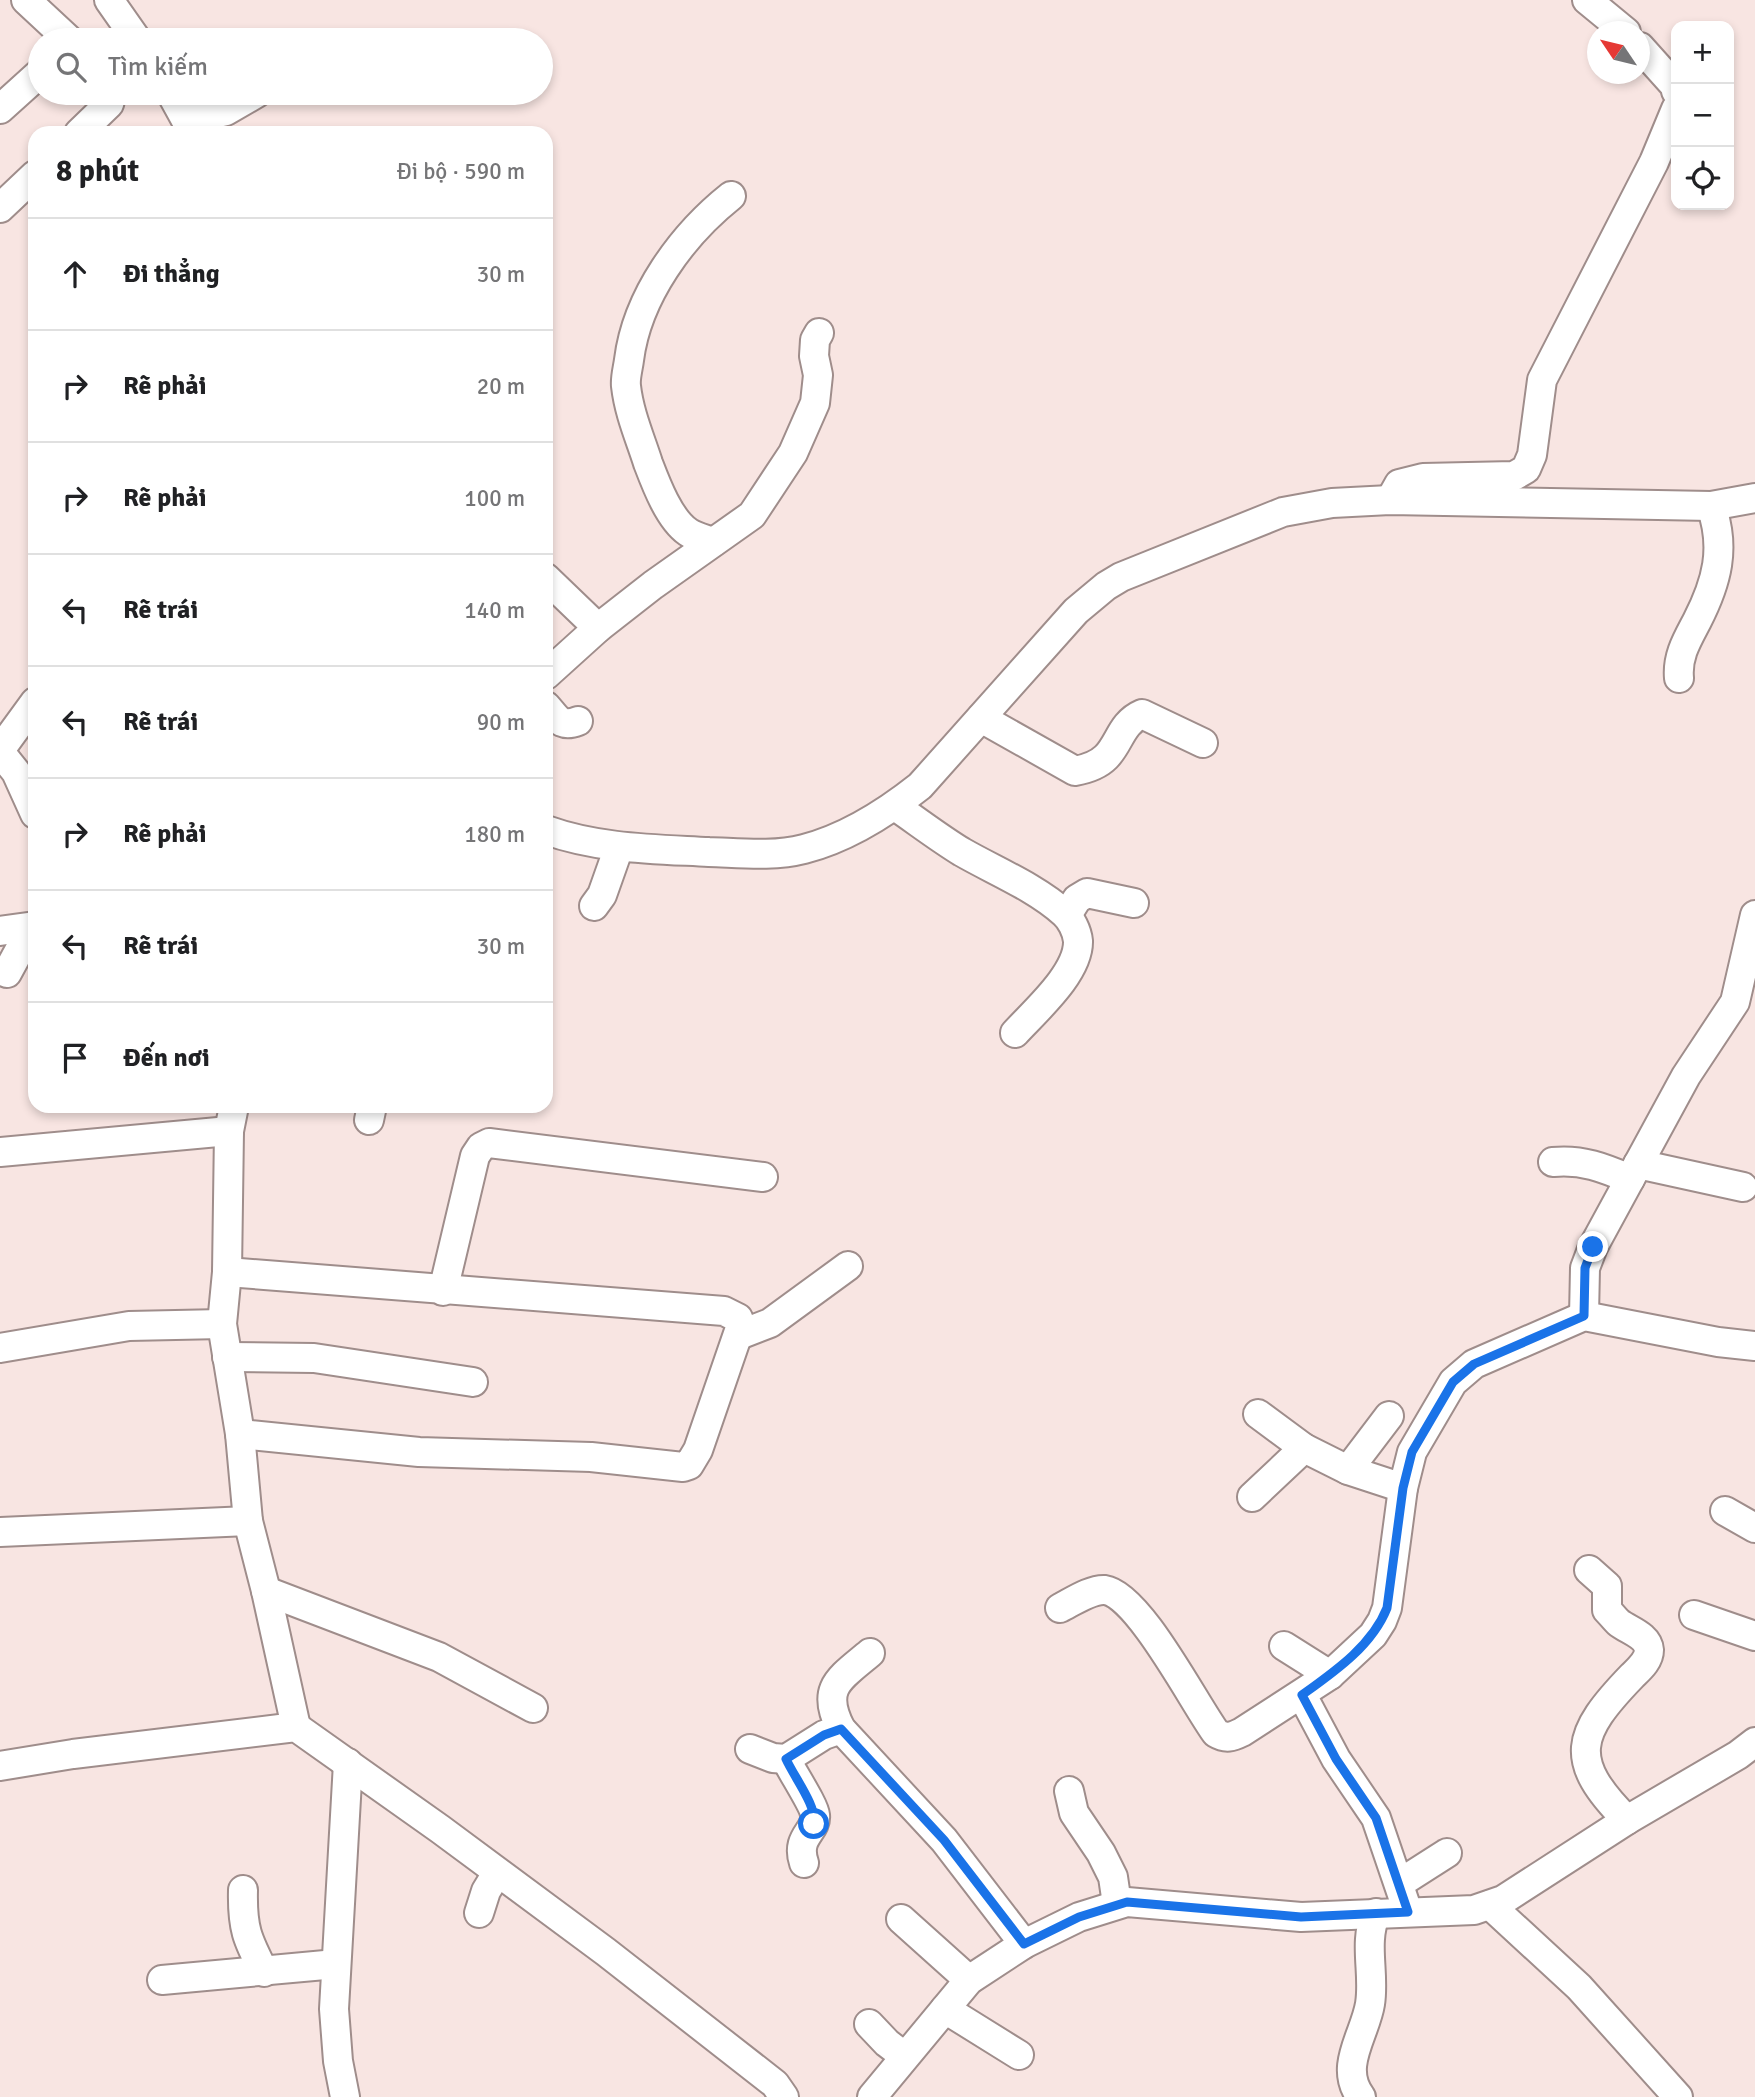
<!DOCTYPE html>
<html lang="vi">
<meta charset="utf-8">
<style>
body{margin:0;font-family:Signika,sans-serif;background:#f2f2f2;color:#202124}
.controls{position:absolute;right:21px;top:21px;display:grid;overflow:hidden;border-radius:14px;box-shadow:0 4px 10px #0003}
.controls button{width:63px;height:63px;display:grid;place-items:center;padding:0;border:0;border-bottom:2px solid #e0e0e0;background:#fff;color:#202124;font:35px sans-serif}
.compass{position:absolute;left:1587px;top:21px;width:63px;height:63px;border-radius:50%;background:#fff;box-shadow:0 4px 10px #0003;rotate:305deg}
.stop{position:absolute;width:21px;height:21px;margin:-16px;border:5px solid #1a73e8;border-radius:50%;background:#fff}
.stop.end{background:#1a73e8;border-color:#fff;box-shadow:0 2px 7px #0008}
.list{margin:0;padding:0;list-style:none}
h2{display:flex;justify-content:space-between;align-items:center;height:91px;margin:0;padding:0 28px;font-size:30px}
h2 small{font-size:23px;font-weight:400;color:#757577}
.list li{display:grid;grid-template-columns:46px 1fr auto;gap:21px;align-items:center;box-sizing:border-box;height:112px;padding:0 28px;border-top:2px solid #e0e0e0}
.list b{display:block;font-size:26px;white-space:nowrap}
.list em{font-size:23px;font-style:normal;color:#757577}
.icon{flex:none;width:38px;height:38px;fill:none;stroke:currentColor;stroke-width:2;stroke-linecap:round;stroke-linejoin:round}
.map{position:relative;flex:none;width:1755px;height:2097px;overflow:hidden}
.search{position:absolute;background:#fff;box-shadow:0 4px 10px #0003;left:28px;top:28px;width:525px;height:77px;display:flex;align-items:center;gap:18px;box-sizing:border-box;padding:0 24px;border-radius:38px;color:#757577;font-size:26px}
.panel{position:absolute;background:#fff;box-shadow:0 4px 10px #0003;left:28px;top:126px;width:525px;height:987px;border-radius:21px}
.map>svg:first-child{display:block}
.lines{fill:none;stroke-linecap:round;stroke-linejoin:round}
.minor-casing{stroke:#9f8d8b;stroke-width:32}
.minor{stroke:#fff;stroke-width:28}
.route{stroke:#1a73e8;stroke-width:9}
</style>
<div class="map">
<svg width="1755" height="2097" viewBox="0 0 1755 2097">
<rect width="100%" height="100%" fill="#f8e5e2"/>
<g class="lines">
<defs>
<g id="minor">
<path d="M26 0 69 40"/>
<path d="M109 0 137 40"/>
<path d="M1587 0 1626 32"/>
<path d="M1640 47 1675 86 1676 91"/>
<path d="M171 93 193 133"/>
<path d="M0 109 40 73"/>
<path d="M186 120 226 111 257 93"/>
<path d="M79 133 109 104 112 93"/>
<path d="M0 208 35 175"/>
<path d="M1390 500 1399 484 1423 478 1514 476 1526 469 1532 455 1542 380 1654 162 1676 109"/>
<path d="M713 542C705 539 695 537 688 532 669 519 656 484 648 463 640 438 629 413 626 386 625 378 628 368 629 360 637 296 682 235 731 196"/>
<path d="M546 578 598 628"/>
<path d="M546 675 598 628 653 585 752 515 793 453 815 403 818 375 814 356 815 340 819 333"/>
<path d="M1679 678C1677 656 1687 640 1697 621 1717 582 1726 548 1711 506"/>
<path d="M546 706C557 718 560 728 578 721"/>
<path d="M981 718 1075 771C1086 769 1098 765 1106 757 1120 743 1121 723 1142 714L1203 743"/>
<path d="M0 750 35 702"/>
<path d="M0 752 16 772 35 814"/>
<path d="M895 806C917 821 939 838 962 852 995 871 1035 887 1064 913 1071 919 1077 931 1078 941 1079 973 1035 1011 1015 1033"/>
<path d="M546 830C599 849 654 849 709 852 740 853 773 857 804 849 847 838 886 813 920 786L1076 611 1106 586 1121 577 1283 512 1332 503 1390 500 1711 506 1755 498"/>
<path d="M594 906 602 895 619 847"/>
<path d="M1067 915 1077 899 1087 893 1134 903"/>
<path d="M0 931 35 926"/>
<path d="M7 973 32 927"/>
<path d="M234 1106 229 1131 227 1272 222 1324 240 1434 248 1521 266 1591 296 1727"/>
<path d="M369 1120 372 1106"/>
<path d="M0 1152 229 1131"/>
<path d="M1553 1162C1582 1159 1604 1168 1630 1179"/>
<path d="M1638 1164 1743 1187"/>
<path d="M227 1272 724 1311 738 1318 741 1325 698 1450 689 1465 683 1467 591 1457 419 1452 240 1434"/>
<path d="M443 1291 475 1156 481 1147 489 1143 763 1177"/>
<path d="M1584 1316 1585 1268 1593 1247 1686 1076 1735 1002 1755 915"/>
<path d="M739 1335 770 1323 848 1266"/>
<path d="M0 1348 129 1326 222 1324"/>
<path d="M227 1357 314 1358 473 1382"/>
<path d="M1258 1414 1304 1448 1348 1470 1403 1488"/>
<path d="M1348 1470 1389 1416"/>
<path d="M1252 1497 1304 1448"/>
<path d="M1725 1511 1755 1528"/>
<path d="M0 1532 248 1521"/>
<path d="M1589 1570 1607 1586V1610C1611 1614 1614 1618 1618 1622 1627 1630 1648 1635 1649 1650 1649 1661 1639 1669 1632 1676 1576 1734 1567 1760 1627 1820"/>
<path d="M266 1591 439 1657 533 1708"/>
<path d="M1060 1608C1072 1602 1091 1589 1105 1590 1139 1595 1194 1703 1216 1733 1226 1739 1232 1737 1242 1732L1330 1675 1373 1635 1382 1621 1387 1608 1403 1488 1412 1452 1453 1382 1474 1364 1584 1316 1718 1342 1755 1346"/>
<path d="M1694 1615 1755 1636"/>
<path d="M1284 1646 1330 1675"/>
<path d="M870 1653C839 1679 820 1688 841 1729L944 1840 1024 1944"/>
<path d="M1302 1695 1336 1759 1376 1818 1408 1912"/>
<path d="M750 1749 773 1758 786 1759 824 1735 841 1729"/>
<path d="M786 1759C792 1772 814 1805 815 1815 817 1832 795 1836 804 1863"/>
<path d="M0 1766 73 1754 296 1727 440 1829 606 1952 775 2084 784 2097"/>
<path d="M1069 1791 1074 1813 1101 1853 1113 1877 1117 1904"/>
<path d="M1400 1883 1447 1853"/>
<path d="M243 1890C242 1928 247 1939 264 1972"/>
<path d="M1490 1905 1579 1987 1678 2097"/>
<path d="M479 1913 486 1891 497 1873"/>
<path d="M901 1919 969 1980"/>
<path d="M162 1980 336 1964"/>
<path d="M945 2009 1019 2055"/>
<path d="M869 2024 887 2043 904 2056"/>
<path d="M345 2097 338 2061 334 2009 348 1763"/>
<path d="M872 2097 969 1980 1024 1944 1079 1917 1127 1902 1301 1917 1474 1910 1503 1900 1627 1820 1738 1755 1755 1742"/>
<path d="M1361 2097C1338 2067 1365 2035 1370 2004 1375 1973 1363 1943 1376 1913"/>
</g>
</defs>
<use href="#minor" class="minor-casing"/>
<use href="#minor" class="minor"/>
</g>
<g class="lines">
<path class="route" d="M814 1824C817 1806 794 1777 786 1759L824 1735 841 1729 944 1840 1024 1944 1079 1917 1127 1902 1301 1917 1408 1912 1376 1818 1336 1759 1302 1695C1334 1672 1372 1646 1387 1608L1403 1488 1412 1452 1453 1382 1474 1364 1584 1316 1585 1268 1593 1247"/>
</g>
</svg>
<div class="controls">
<button>+</button>
<button>−</button>
<button><svg class="icon" aria-label="locate" viewBox="0 0 24 24"><circle cx="12" cy="12" r="6"/><path d="M12 2v4M12 18v4M2 12h4M18 12h4"/></svg></button>
</div>
<svg class="compass" viewBox="-18 -18 36 36"><path d="M0-13l5 13h-10z" fill="#e53935"/><path d="M0 13l5-13h-10z" fill="#757577"/></svg>
<div class="stop" style="left:814px;top:1824px"></div>
<div class="stop end" style="left:1593px;top:1247px"></div>
<div class="search"><svg class="icon" aria-label="search" viewBox="0 0 24 24"><circle cx="10" cy="10" r="6"/><path d="M15 15l6 6"/></svg>Tìm kiếm</div>
<section class="panel">
<h2>8 phút<small>Đi bộ · 590 m</small></h2>
<ul class="list">
<li><svg class="icon" aria-label="ahead" viewBox="0 0 24 24"><path d="M12 20V5M6 11l6-6 6 6"/></svg><div><b>Đi thẳng</b></div><em>30 m</em></li>
<li><svg class="icon" aria-label="right" viewBox="0 0 24 24"><path d="M7 20v-9h11M14 6l5 5-5 5"/></svg><div><b>Rẽ phải</b></div><em>20 m</em></li>
<li><svg class="icon" aria-label="right" viewBox="0 0 24 24"><path d="M7 20v-9h11M14 6l5 5-5 5"/></svg><div><b>Rẽ phải</b></div><em>100 m</em></li>
<li><svg class="icon" aria-label="left" viewBox="0 0 24 24"><path d="M17 20v-9H6M10 6l-5 5 5 5"/></svg><div><b>Rẽ trái</b></div><em>140 m</em></li>
<li><svg class="icon" aria-label="left" viewBox="0 0 24 24"><path d="M17 20v-9H6M10 6l-5 5 5 5"/></svg><div><b>Rẽ trái</b></div><em>90 m</em></li>
<li><svg class="icon" aria-label="right" viewBox="0 0 24 24"><path d="M7 20v-9h11M14 6l5 5-5 5"/></svg><div><b>Rẽ phải</b></div><em>180 m</em></li>
<li><svg class="icon" aria-label="left" viewBox="0 0 24 24"><path d="M17 20v-9H6M10 6l-5 5 5 5"/></svg><div><b>Rẽ trái</b></div><em>30 m</em></li>
<li><svg class="icon" aria-label="arrive" viewBox="0 0 24 24"><path d="M6 21V4h12l-3 4 3 4H6"/></svg><div><b>Đến nơi</b></div></li>
</ul>
</section>
</div>
